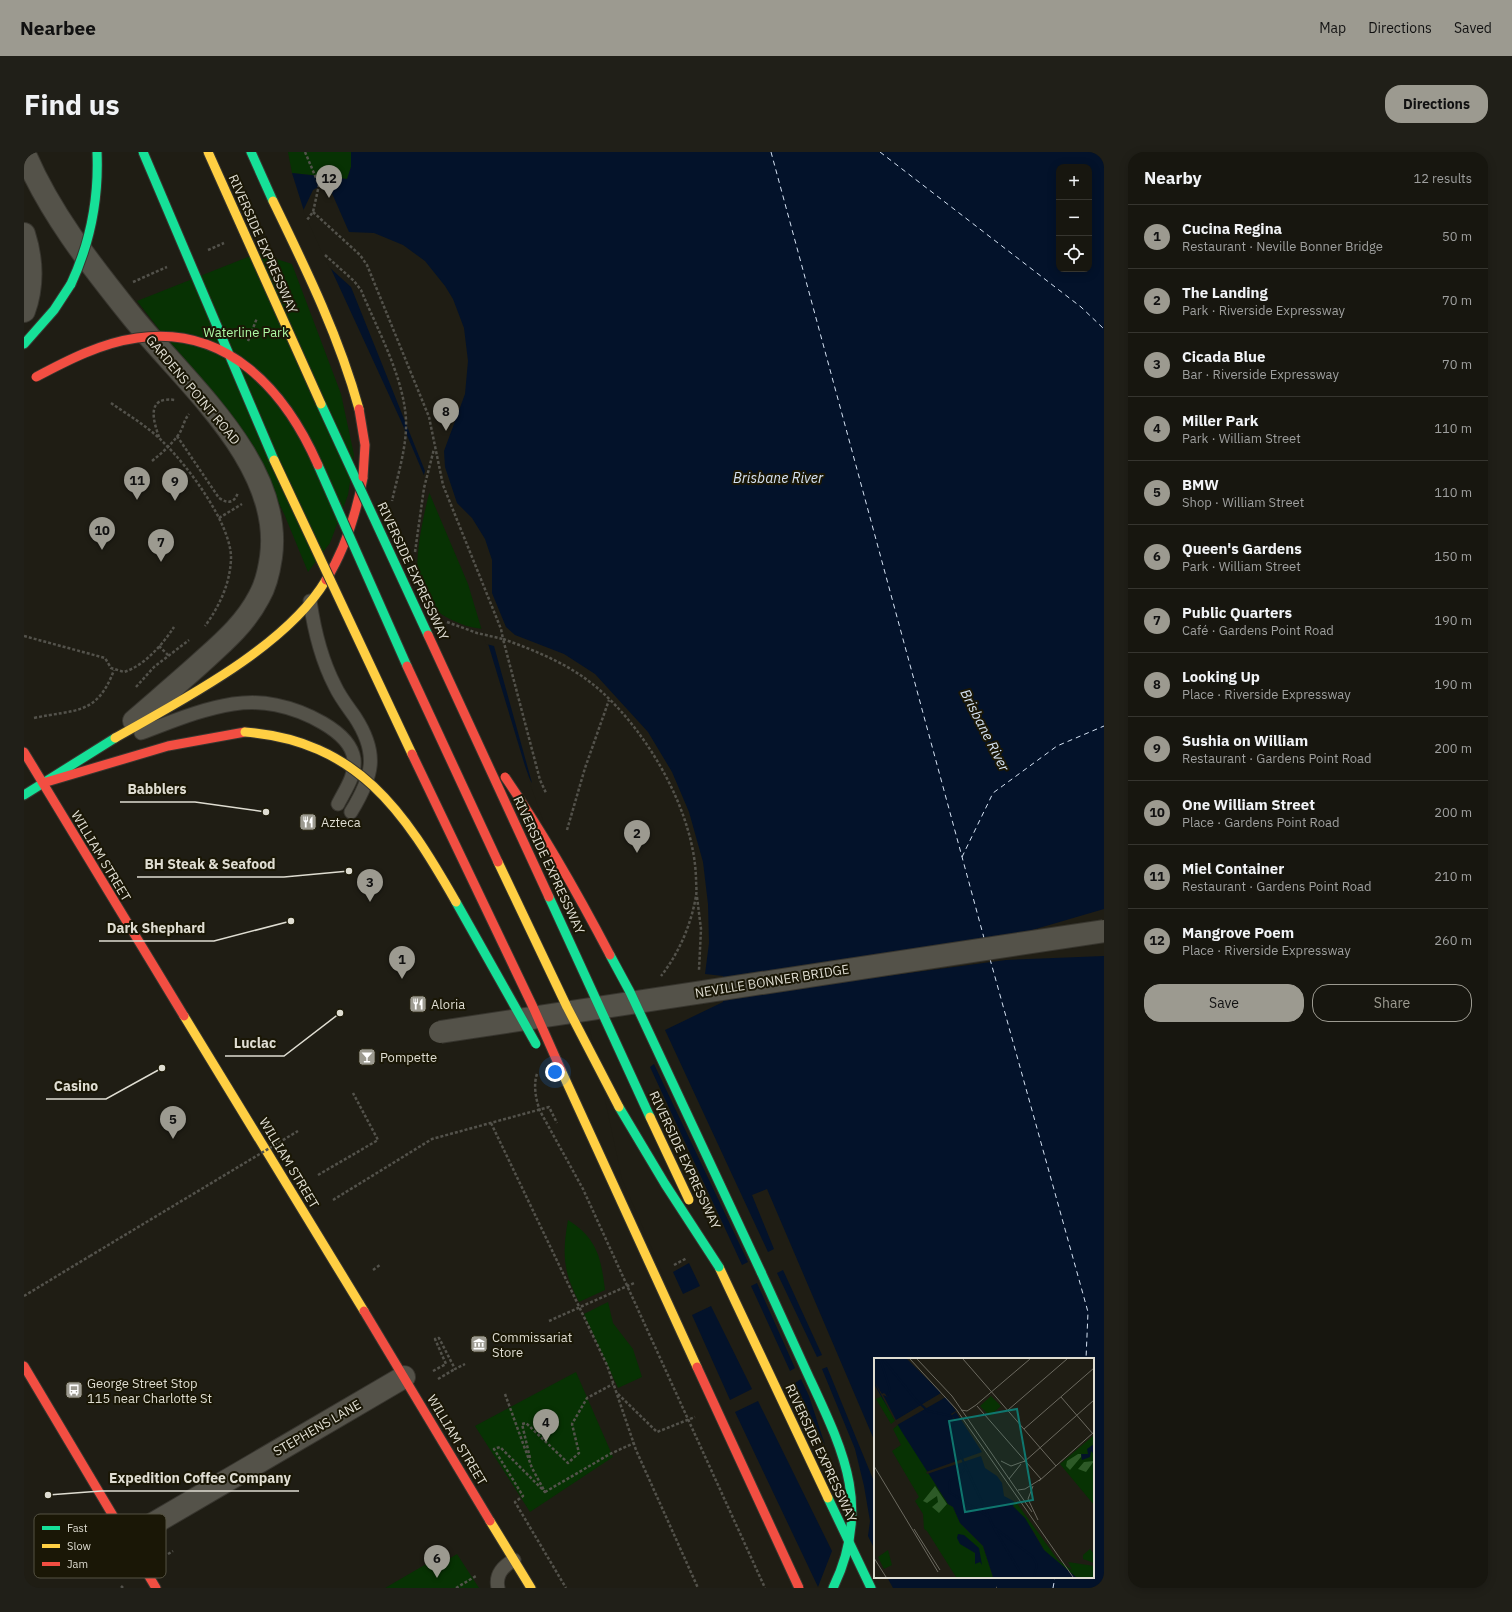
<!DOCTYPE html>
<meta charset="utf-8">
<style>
body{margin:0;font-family:"IBM Plex Sans",sans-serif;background:#201f18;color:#f1f3f6}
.controls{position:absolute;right:12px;top:12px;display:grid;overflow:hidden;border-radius:8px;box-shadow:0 2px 10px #0003}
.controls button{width:36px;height:36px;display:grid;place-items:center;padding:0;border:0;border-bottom:1px solid #36352f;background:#17160f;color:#f1f3f6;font:20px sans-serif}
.you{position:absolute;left:531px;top:920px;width:14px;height:14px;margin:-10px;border:3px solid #fff;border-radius:50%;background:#1a73e8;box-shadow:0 0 0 6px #1a73e833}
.badge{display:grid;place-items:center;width:26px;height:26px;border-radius:50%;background:#9c9a90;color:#111;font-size:13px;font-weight:700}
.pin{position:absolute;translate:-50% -33px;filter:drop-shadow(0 1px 2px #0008)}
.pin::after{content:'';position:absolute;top:21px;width:14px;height:12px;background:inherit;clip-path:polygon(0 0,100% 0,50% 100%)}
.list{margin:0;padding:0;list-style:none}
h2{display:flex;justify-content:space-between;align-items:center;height:52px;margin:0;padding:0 16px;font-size:17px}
h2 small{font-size:13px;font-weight:400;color:#9e9f9e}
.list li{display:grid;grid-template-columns:26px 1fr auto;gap:12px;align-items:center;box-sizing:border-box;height:64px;padding:0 16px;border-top:1px solid #36352f}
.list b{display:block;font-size:15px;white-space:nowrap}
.list p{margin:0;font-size:13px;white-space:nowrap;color:#9e9f9e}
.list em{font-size:13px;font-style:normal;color:#9e9f9e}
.actions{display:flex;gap:8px;padding:12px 16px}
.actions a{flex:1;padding:9px 0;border:1px solid #9c9a90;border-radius:16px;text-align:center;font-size:14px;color:#9c9a90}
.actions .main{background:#9c9a90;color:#111}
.icon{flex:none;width:22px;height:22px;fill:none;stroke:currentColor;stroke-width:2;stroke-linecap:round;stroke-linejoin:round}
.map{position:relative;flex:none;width:1080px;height:1436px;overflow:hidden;border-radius:16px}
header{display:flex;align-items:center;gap:24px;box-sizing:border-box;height:56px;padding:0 20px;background:#9c9a90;color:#111}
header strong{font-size:19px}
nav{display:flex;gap:22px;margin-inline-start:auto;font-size:14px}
.intro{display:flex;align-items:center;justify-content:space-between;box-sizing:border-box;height:96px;padding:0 24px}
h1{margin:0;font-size:28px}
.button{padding:10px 18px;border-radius:16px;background:#9c9a90;color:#111;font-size:14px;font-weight:700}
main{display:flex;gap:24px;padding:0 24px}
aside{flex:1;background:#17160f;border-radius:16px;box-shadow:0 2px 10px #0003}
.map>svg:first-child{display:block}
.green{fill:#073203}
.water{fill:#03122a;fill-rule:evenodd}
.pier{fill:#1f1d14;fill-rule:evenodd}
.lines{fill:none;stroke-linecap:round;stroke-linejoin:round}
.ferry{stroke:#d6e3f4;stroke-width:1;stroke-dasharray:5 4;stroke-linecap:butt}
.lane-casing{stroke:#38362f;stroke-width:15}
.street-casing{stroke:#38362f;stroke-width:24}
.fast-casing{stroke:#38362f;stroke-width:11}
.slow-casing{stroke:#38362f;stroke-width:11}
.jam-casing{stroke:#38362f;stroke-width:11}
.path{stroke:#53524b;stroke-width:2.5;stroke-dasharray:3 2;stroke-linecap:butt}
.lane{stroke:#545249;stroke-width:13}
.street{stroke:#545249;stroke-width:22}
.fast{stroke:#16e098;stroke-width:9}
.slow{stroke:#ffcf43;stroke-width:9}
.jam{stroke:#f24e42;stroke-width:9}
.street-bridge-casing{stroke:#38362f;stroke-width:24;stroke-linecap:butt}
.fast-bridge-casing{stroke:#38362f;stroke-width:11;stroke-linecap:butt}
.slow-bridge-casing{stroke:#38362f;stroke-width:11;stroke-linecap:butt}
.jam-bridge-casing{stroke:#38362f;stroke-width:11;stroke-linecap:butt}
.path-bridge{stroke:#53524b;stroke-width:2.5;stroke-dasharray:3 2;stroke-linecap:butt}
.street-bridge{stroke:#545249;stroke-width:22}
.fast-bridge{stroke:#16e098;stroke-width:9}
.slow-bridge{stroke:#ffcf43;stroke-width:9}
.jam-bridge{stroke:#f24e42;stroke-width:9}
.labels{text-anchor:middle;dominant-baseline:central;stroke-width:4;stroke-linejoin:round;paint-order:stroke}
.street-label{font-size:13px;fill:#dfddd2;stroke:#1a1706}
.park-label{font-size:13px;fill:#adf8a4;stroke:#1a1706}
.poi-label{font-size:13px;fill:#dfddd2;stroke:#1a1706;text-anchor:start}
.water-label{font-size:14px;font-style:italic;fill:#d6e3f4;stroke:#1a1706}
.inset-river{fill:none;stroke:#03122a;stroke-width:2}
.inset-road{fill:none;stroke:#6c6a60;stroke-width:1}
.view{fill:#0f766e;fill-opacity:0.15;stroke:#0f766e;stroke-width:2}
.inset-edge{fill:none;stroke:#dfddd2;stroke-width:2}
.key{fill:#1a1706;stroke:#555243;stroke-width:1}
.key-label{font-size:11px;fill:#dfddd2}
.leader{fill:none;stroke:#dfddd2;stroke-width:1.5}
.callout-dot{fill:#dfddd2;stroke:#1a1706;stroke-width:1.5}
.callout-label{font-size:14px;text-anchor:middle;font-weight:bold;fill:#dfddd2;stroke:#1a1706;stroke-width:4;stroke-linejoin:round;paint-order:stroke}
</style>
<header>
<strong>Nearbee</strong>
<nav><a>Map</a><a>Directions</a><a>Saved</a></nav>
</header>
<div class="intro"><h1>Find us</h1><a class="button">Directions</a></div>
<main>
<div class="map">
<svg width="1080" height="1436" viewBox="0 0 1080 1436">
<rect width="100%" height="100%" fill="#1f1d14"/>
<g class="green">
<path d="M264 0H327V15L323 27 268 21Z"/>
<path d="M234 101 268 112 317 242 330 303 324 343 306 391 284 420 261 364 230 299 113 149Z"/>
<path d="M410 325 463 477C448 477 435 472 422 465 412 459 402 451 397 439 386 415 402 350 410 325Z"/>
<path d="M544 1068C573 1086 577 1106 581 1138L555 1150C539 1119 538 1102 544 1068Z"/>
<path d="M584 1150 589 1171 609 1197 618 1225 594 1236 560 1162Z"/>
<path d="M552 1220 589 1305 506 1360 451 1274Z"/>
<path d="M433 1402 455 1436H361L404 1411 408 1417Z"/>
</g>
<path class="water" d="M327 0H1080V1436H782L600 1026 548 745 501 614 446 432 377 269 279 56 268 21 323 27 327 15ZM1035 15H1065V117H1035ZM851 1207H1069V1425H851Z"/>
<path class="pier" d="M303 30 325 80 350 81 379 93 401 109 421 134 429 147 440 176 444 209 441 242 420 299 421 315 433 351 448 366 461 387 468 408V441L482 475 491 483 540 502 571 522 624 580 648 620 665 660 679 710 684 752 685 791 681 822 699 824V828L977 787 1080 757V804L982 808 699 846V850L641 878 744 1100 750 1097 728 1043 743 1037 851 1290V1332L803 1215 798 1217 831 1297 840 1334 846 1369 844 1384 851 1398V1425H863L869 1436H780L686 1231 598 1027 562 859 546 745 503 623 508 631 470 494 462 492 444 432 399 326 401 319 327 135 305 115 279 59 289 38ZM630 912 724 1110 718 1113 626 915ZM665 1111 676 1134 659 1142 649 1120ZM759 1118 798 1203 793 1205 753 1121ZM733 1131 771 1216 766 1219 727 1134ZM687 1154 728 1237 706 1248 668 1163ZM777 1227 785 1244 801 1293 771 1231ZM734 1249 808 1399 794 1435 711 1260Z"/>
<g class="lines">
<g class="ferry">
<path d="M747 0 960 786"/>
<path d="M856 0 1057 155 1080 177"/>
<path d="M938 705 969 641 1033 594 1080 574"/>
<path d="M966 807 1064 1160 1062 1207"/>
<path d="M1029 1436 1031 1425"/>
</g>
<defs>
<g id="lane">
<path d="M286 449C290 477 298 509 311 534 316 545 324 555 331 565 355 602 349 624 327 660"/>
<path d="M117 581C147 570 177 557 209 552 223 550 238 550 252 553 277 558 326 578 330 607 332 623 321 638 314 652"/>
<path d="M474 1436C471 1423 479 1414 490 1408"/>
</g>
<g id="street">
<path d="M0 0C25 60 66 112 106 162 159 229 260 311 247 405 245 419 242 433 235 445 222 470 202 488 182 506 158 528 134 548 110 569"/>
<path d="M0 82C8 107 9 134 0 159"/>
<path d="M103 1387 380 1225"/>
</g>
<g id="fast">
<path d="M227 0 249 49"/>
<path d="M0 192 30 158 47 132"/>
<path d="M0 643 91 586"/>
<path d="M737 1120C753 1155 769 1190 785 1225 820 1300 848 1356 809 1436"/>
<path d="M804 1346 847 1436"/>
</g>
<g id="slow">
<path d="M91 586C158 548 262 495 302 428"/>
<path d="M160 864 340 1159"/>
<path d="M695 1115 804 1346"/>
<path d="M466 1369 507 1436"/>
</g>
<g id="jam">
<path d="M302 428C322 396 332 362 339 326"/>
<path d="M0 600 160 864"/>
<path d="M19 631 144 594 221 580"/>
<path d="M340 1159 466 1369"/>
<path d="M0 1214 132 1436"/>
</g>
</defs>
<use href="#lane" class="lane-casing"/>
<use href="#street" class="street-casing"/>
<use href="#fast" class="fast-casing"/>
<use href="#slow" class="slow-casing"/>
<use href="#jam" class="jam-casing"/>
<g class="path">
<path d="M281 0 295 33 289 60 283 68"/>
<path d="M289 60 336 103 343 113 405 265 419 333 477 477 479 487C515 500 550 514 579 541 626 584 670 661 672 726 672 732 673 739 672 744 667 773 655 801 637 824"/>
<path d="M184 98 200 91"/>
<path d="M301 103 330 129 337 138C354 179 384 233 382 277 381 301 373 326 368 349"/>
<path d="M109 130 143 115"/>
<path d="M224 189 233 166"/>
<path d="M87 251C104 263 125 275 140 291 164 314 208 373 207 407 206 432 195 455 181 474"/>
<path d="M153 284 195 346C204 352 211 351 214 340"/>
<path d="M135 285C129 268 122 244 151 248"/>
<path d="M128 309C138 301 147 293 155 282 159 276 160 268 165 262"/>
<path d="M195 366 218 352"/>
<path d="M391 400 400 336 410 297"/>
<path d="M423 470 453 481 479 487 516 628 522 641"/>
<path d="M0 484 81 506 87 516 100 520C120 514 139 492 150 475"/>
<path d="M135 494 145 504"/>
<path d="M112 535 130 515 165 488"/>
<path d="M10 566C51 557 73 564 90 518"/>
<path d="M543 678 561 616 585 548"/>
<path d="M673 745 677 777 675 818"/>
<path d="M513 922C509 933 512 948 516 959L559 1037 741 1436"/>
<path d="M467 971 583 1213 612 1298 674 1436"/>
<path d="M294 1023 354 988 329 941"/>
<path d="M309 1048 408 987 525 955 533 971"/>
<path d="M650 1113 663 1106"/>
<path d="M349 1118 356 1113"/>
<path d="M0 1144 66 1104"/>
<path d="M525 1169 610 1131"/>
<path d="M409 1219 422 1212 411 1187 415 1186 431 1217 441 1212"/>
<path d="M414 1227 431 1217"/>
<path d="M481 1242 508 1316 521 1340 476 1295 470 1297 499 1344 491 1350 542 1436"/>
<path d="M594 1242 633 1280 671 1265"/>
<path d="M506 1306 498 1272 502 1271 544 1311 555 1301 548 1272 563 1246 589 1232"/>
<path d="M521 1340 586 1302 610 1291"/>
<path d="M144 1402 149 1399"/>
<path d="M97 1434 99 1436"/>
<path d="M432 1436 452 1424"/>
<path d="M972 1436H973"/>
</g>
<use href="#lane" class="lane"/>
<use href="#street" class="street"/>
<use href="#fast" class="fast"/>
<use href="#slow" class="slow"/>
<use href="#jam" class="jam"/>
<defs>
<path id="street-bridge" d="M416 880 1080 779"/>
<g id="fast-bridge">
<path d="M119 0 250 308"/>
<path d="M47 132C67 89 75 47 73 0"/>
<path d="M297 252 404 483"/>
<path d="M294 313 383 514"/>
<path d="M525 745 626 965"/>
<path d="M432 750 512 892"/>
<path d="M586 803 606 840 737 1120"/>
<path d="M595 955 641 1032 695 1115"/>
</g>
<g id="slow-bridge">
<path d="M184 0 297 252"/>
<path d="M249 49C282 117 315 184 335 257"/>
<path d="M250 308 388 602"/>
<path d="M221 580C334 589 380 659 432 750"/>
<path d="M474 710 543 855 595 955"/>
<path d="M537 918 673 1215"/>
<path d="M626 965 665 1048"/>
</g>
<g id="jam-bridge">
<path d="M12 225C44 208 77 191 113 186 203 173 261 238 294 313"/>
<path d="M335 257 341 293 339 325"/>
<path d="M404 483 525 745"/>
<path d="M383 514 474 710"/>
<path d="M388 602 509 855 537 918"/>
<path d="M481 625C520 682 554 742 586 803"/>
<path d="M673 1215 775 1436"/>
</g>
</defs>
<use href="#street-bridge" class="street-bridge-casing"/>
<use href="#fast-bridge" class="fast-bridge-casing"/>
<use href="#slow-bridge" class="slow-bridge-casing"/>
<use href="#jam-bridge" class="jam-bridge-casing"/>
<path class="path-bridge" d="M66 1104 274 979"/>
<use href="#street-bridge" class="street-bridge"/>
<use href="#fast-bridge" class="fast-bridge"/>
<use href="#slow-bridge" class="slow-bridge"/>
<use href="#jam-bridge" class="jam-bridge"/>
</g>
<defs>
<symbol id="restaurant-square" viewBox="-11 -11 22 22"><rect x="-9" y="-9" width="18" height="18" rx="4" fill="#9c9a90" stroke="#1a1706"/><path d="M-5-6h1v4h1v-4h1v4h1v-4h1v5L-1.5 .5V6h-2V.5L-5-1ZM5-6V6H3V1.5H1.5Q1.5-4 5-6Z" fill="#fff"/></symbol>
<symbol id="bar-square" viewBox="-11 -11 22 22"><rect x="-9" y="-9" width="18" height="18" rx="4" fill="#9c9a90" stroke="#1a1706"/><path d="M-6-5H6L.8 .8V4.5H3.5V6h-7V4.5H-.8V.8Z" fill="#fff"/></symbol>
<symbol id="museum-square" viewBox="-11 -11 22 22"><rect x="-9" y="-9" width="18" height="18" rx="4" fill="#9c9a90" stroke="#1a1706"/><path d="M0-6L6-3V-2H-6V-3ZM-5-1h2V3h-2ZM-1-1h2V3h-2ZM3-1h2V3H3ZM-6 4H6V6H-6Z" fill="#fff"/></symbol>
<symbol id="bus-square" viewBox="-11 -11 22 22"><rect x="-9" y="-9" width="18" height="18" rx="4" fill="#9c9a90" stroke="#1a1706"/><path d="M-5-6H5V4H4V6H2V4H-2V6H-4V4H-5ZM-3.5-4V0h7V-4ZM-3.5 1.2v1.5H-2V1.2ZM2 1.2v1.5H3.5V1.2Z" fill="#fff"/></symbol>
</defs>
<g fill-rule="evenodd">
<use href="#restaurant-square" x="274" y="660" width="20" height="20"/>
<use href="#restaurant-square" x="384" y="842" width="20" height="20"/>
<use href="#bar-square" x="333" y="895" width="20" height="20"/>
<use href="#museum-square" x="445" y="1182" width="20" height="20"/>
<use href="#bus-square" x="40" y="1228" width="20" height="20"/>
</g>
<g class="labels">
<g class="street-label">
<text transform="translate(239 92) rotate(66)">RIVERSIDE EXPRESSWAY</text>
<text transform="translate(169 238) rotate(50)">GARDENS POINT ROAD</text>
<text transform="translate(389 419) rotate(65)">RIVERSIDE EXPRESSWAY</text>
<text transform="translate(77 704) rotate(59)">WILLIAM STREET</text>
<text transform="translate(525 713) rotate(65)">RIVERSIDE EXPRESSWAY</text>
<text transform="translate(748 829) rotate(-9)">NEVILLE BONNER BRIDGE</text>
<text transform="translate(661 1008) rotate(65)">RIVERSIDE EXPRESSWAY</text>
<text transform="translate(265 1011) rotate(59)">WILLIAM STREET</text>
<text transform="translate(293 1276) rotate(-30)">STEPHENS LANE</text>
<text transform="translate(433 1288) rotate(59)">WILLIAM STREET</text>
<text transform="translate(797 1301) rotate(65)">RIVERSIDE EXPRESSWAY</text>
</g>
<g class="park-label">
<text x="222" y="180">Waterline Park</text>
</g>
<g class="poi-label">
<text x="297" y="670">Azteca</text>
<text x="407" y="852">Aloria</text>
<text x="356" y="905">Pompette</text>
<text x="468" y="1185">Commissariat<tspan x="468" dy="15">Store</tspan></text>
<text x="63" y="1231">George Street Stop<tspan x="63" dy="15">115 near Charlotte St</tspan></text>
</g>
<g class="water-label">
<text x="754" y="326">Brisbane River</text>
<text transform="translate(961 578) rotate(63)">Brisbane River</text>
</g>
</g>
<g transform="translate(850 1206)">
<rect width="220" height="220" fill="#1f1d14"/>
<path d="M8 38 22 62 17 66 2 41ZM117 38 127 48 116 58 106 48ZM25 66 74 146 79 149 86 165 109 188 119 219H82L53 173 50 171 49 156 41 143 45 139 18 93 27 87 19 71ZM220 77V147L186 106ZM142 144 184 202 198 212 194 204 220 208V219H202L182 205 170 192 160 174 139 148 138 144ZM216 191 220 196V205L209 201V197ZM14 192 18 207 10 211 4 199Z" fill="#073203"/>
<path d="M204 96H208L207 99 196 112 192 108 193 103ZM220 103 212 114 204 111 210 104ZM61 128 73 146 65 155 58 149 64 144 63 138 53 145 49 143Z" fill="#2d5a27"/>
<path d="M0 1H44L61 19 141 142 139 148 151 160 170 192 202 219H119L109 188 86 165 79 149 74 146 28 74 0 26ZM220 86V96L217 93 216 99 208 102 207 96H214L213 91ZM84 176 90 177 105 190 108 207 106 204 101 206V195L86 186 83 180Z" fill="#03122a"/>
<path d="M33 1H46L49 4 48 2 73 29 143 145 130 138 128 125 123 118 111 110 107 98 53 116 52 114 108 94 82 54 78 57 82 63 79 60 77 56 82 53 72 39 23 67 0 23 8 36 10 35 14 39 9 37 22 62 67 35Z" fill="#1f1d14"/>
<path class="inset-river" d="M6 1 16 31 13 38M9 1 42 42 54 53 78 58 79 81 120 170 149 219M92 109 87 116 76 123 75 134 115 159M121 170 159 199 163 207 160 219"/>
<path class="inset-road" d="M36 1 82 51 199 219M43 1 78 38 158 154M89 1 182 108M187 39 219 76M102 47 156 1M103 48 167 121M87 52 93 53 102 47M134 52 193 1M150 71 220 10M127 103 137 108 151 103M150 104 220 42M0 108 64 214M135 121 147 106M165 123 220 74M159 128 154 141 164 162M144 132 151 131 167 121M40 171 66 212M0 200 12 219"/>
<path class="view" d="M143 51 159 142 91 154 75 63Z"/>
<rect width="220" height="220" class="inset-edge"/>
</g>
<rect x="10" y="1362" width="132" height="64" rx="6" class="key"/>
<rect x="18" y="1374" width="18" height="4" fill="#16e098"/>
<rect x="18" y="1392" width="18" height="4" fill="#ffcf43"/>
<rect x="18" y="1410" width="18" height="4" fill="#f24e42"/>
<g class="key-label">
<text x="43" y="1380">Fast</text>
<text x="43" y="1398">Slow</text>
<text x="43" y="1416">Jam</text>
</g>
<path class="leader" d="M242 660L171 650H96M325 719L260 725H113M267 769L190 789H75M316 861L260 904H201M138 916L82 947H22M24 1343L77 1339H275"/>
<g class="callout-dot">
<circle cx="242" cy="660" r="4"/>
<circle cx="325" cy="719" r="4"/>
<circle cx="267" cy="769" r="4"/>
<circle cx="316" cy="861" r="4"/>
<circle cx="138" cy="916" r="4"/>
<circle cx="24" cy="1343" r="4"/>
</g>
<g class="callout-label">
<text x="133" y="642">Babblers</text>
<text x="186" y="717">BH Steak &amp; Seafood</text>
<text x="132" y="781">Dark Shephard</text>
<text x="231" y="896">Luclac</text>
<text x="52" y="939">Casino</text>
<text x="176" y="1331">Expedition Coffee Company</text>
</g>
</svg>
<div class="controls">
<button>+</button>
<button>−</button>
<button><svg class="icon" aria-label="locate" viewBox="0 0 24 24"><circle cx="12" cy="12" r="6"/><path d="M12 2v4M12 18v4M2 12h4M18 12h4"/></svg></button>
</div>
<div class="you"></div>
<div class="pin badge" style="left:378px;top:827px">1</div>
<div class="pin badge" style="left:613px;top:701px">2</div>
<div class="pin badge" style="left:346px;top:750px">3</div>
<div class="pin badge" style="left:522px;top:1290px">4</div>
<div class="pin badge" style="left:149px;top:987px">5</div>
<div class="pin badge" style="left:413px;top:1426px">6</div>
<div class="pin badge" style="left:137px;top:410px">7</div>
<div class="pin badge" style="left:422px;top:279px">8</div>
<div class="pin badge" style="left:151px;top:349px">9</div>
<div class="pin badge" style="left:78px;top:398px">10</div>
<div class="pin badge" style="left:113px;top:348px">11</div>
<div class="pin badge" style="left:305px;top:46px">12</div>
</div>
<aside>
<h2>Nearby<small>12 results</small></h2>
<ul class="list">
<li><span class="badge">1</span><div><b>Cucina Regina</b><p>Restaurant · Neville Bonner Bridge</p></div><em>50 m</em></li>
<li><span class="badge">2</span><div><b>The Landing</b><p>Park · Riverside Expressway</p></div><em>70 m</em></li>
<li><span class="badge">3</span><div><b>Cicada Blue</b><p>Bar · Riverside Expressway</p></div><em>70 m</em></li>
<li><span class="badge">4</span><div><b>Miller Park</b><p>Park · William Street</p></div><em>110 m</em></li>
<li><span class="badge">5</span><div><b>BMW</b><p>Shop · William Street</p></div><em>110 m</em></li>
<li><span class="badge">6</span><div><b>Queen's Gardens</b><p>Park · William Street</p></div><em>150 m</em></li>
<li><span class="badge">7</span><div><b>Public Quarters</b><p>Café · Gardens Point Road</p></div><em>190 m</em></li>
<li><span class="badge">8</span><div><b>Looking Up</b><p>Place · Riverside Expressway</p></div><em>190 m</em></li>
<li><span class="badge">9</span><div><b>Sushia on William</b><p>Restaurant · Gardens Point Road</p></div><em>200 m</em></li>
<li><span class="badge">10</span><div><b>One William Street</b><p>Place · Gardens Point Road</p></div><em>200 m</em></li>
<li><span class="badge">11</span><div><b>Miel Container</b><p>Restaurant · Gardens Point Road</p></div><em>210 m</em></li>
<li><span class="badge">12</span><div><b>Mangrove Poem</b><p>Place · Riverside Expressway</p></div><em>260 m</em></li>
</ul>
<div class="actions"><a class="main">Save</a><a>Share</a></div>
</aside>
</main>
